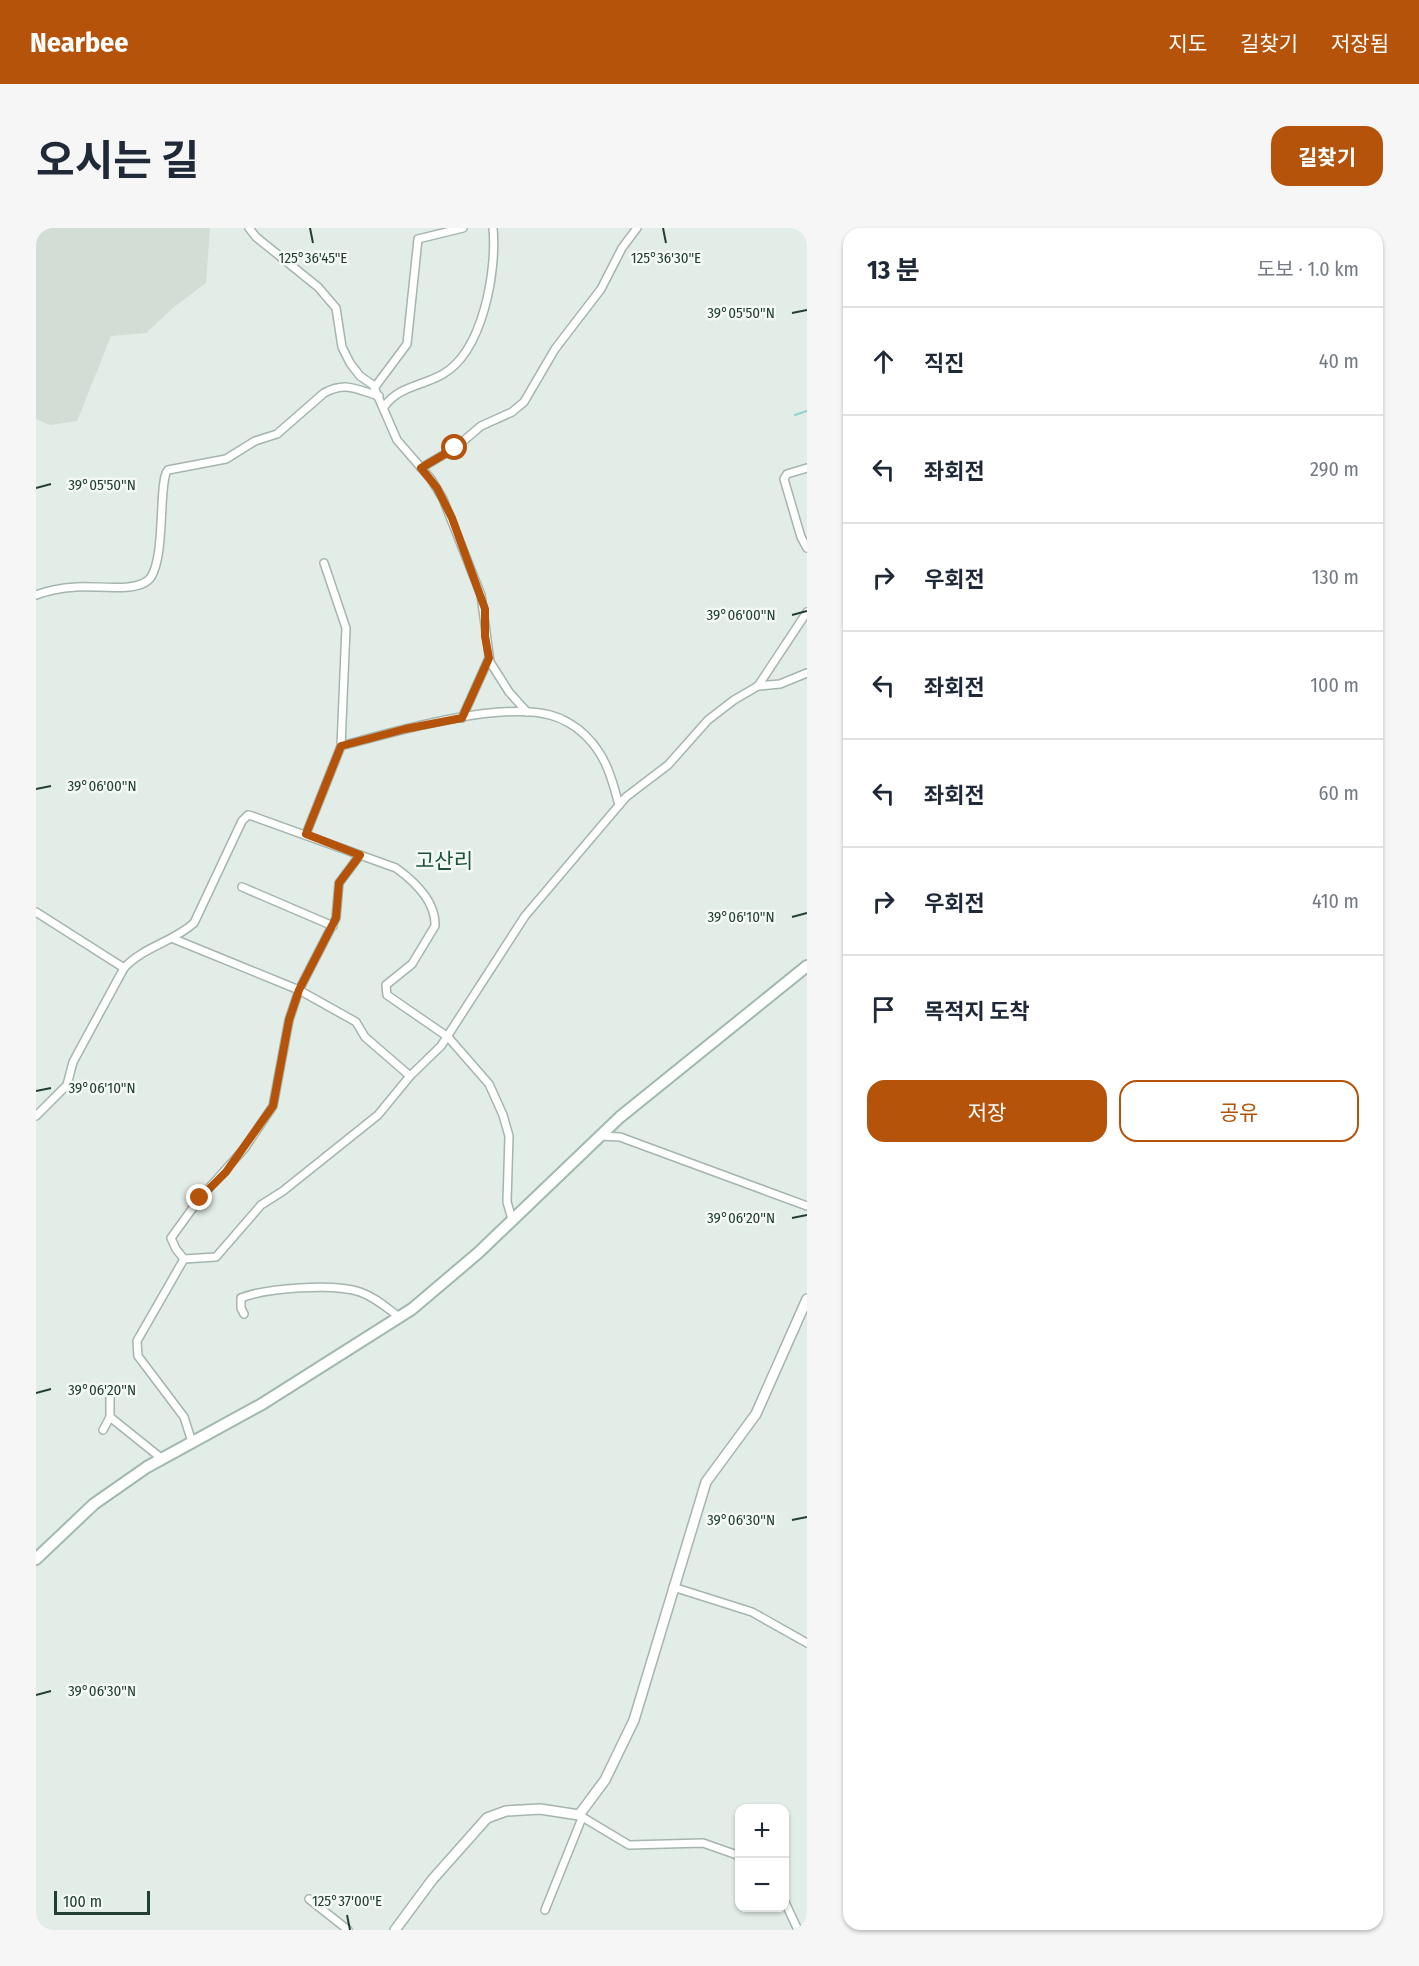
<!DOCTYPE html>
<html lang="ko">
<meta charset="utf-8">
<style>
body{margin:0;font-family:"Fira Sans Condensed","Noto Sans KR",sans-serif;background:#f6f6f7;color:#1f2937}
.controls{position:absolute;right:18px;bottom:18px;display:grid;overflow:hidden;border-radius:12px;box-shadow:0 2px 4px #0004}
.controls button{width:54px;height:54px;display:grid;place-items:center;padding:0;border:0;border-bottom:2px solid #e0e1e3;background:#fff;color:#1f2937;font:30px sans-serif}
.scale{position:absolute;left:18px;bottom:15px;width:96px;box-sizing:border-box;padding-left:6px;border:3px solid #223f32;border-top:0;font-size:16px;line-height:21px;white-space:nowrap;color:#223f32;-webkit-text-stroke:4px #f4f9f5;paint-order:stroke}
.stop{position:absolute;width:18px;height:18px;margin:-14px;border:4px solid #b45309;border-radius:50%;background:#fff}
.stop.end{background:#b45309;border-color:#fff;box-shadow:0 2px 6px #0008}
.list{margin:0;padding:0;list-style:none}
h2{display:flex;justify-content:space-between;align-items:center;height:78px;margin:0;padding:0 24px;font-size:26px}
h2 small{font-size:20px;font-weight:400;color:#747a83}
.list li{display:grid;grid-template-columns:39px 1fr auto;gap:18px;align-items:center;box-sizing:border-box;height:108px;padding:0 24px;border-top:2px solid #e0e1e3}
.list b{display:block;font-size:22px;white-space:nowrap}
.list em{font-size:20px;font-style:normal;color:#747a83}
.actions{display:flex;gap:12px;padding:18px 24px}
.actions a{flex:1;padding:14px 0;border:2px solid #b45309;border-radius:18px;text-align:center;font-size:21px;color:#b45309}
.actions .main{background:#b45309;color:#fff}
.icon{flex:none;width:33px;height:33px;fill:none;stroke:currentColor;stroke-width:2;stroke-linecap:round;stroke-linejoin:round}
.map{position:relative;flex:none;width:771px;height:1702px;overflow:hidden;border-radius:18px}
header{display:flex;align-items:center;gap:36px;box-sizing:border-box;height:84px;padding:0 30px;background:#b45309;color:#fff}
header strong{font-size:28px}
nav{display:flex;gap:33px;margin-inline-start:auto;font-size:21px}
.intro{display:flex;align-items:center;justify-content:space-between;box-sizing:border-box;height:144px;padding:0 36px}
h1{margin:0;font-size:42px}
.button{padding:15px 27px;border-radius:18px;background:#b45309;color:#fff;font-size:21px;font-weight:700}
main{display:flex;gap:36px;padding:0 36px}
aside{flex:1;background:#fff;border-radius:18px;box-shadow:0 2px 4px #0004}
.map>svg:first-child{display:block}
.built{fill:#d1ddd5}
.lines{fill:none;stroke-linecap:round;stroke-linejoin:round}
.stream{stroke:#89d4d1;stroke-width:2}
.minor-casing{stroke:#a5b5ad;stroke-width:10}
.tertiary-casing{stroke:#a5b5ad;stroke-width:12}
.secondary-casing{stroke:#a1b9ac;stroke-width:14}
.minor{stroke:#fff;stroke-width:7}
.tertiary{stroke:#fff;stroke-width:9}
.secondary{stroke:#fff;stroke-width:10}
.route{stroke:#b45309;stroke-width:8}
.ticks{fill:none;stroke:#223f32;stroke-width:2}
.labels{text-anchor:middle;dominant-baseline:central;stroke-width:5;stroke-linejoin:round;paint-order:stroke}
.quarter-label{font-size:21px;fill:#1d523b;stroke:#f4f9f5}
.ticks-label{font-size:15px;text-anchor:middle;fill:#223f32;stroke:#f4f9f5;stroke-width:5;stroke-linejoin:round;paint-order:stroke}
</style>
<header>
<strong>Nearbee</strong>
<nav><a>지도</a><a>길찾기</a><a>저장됨</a></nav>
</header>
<div class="intro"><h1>오시는 길</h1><a class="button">길찾기</a></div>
<main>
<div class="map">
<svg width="771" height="1702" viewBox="0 0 771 1702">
<rect width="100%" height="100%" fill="#e3ede7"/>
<path class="built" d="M0 0H174L170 55 138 79 110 105 75 108 41 193 14 197 0 191Z"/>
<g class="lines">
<path class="stream" d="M759 187 771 183"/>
<defs>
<g id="minor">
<path d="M213 0 220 9 282 59 300 80 306 119 314 135 324 148 337 157 361 212 395 251 407 271 445 367 454 434 473 464 491 484"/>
<path d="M339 159 371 116 382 11 427 0"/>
<path d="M348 179C362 158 387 158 407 146 447 123 461 43 457 0"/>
<path d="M385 240 419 220 445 198 476 184 488 174 519 121 565 61 586 20 601 0"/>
<path d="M771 240 751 246 748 251 765 309 771 320"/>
<path d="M0 367C13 362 26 360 40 359 59 357 104 366 115 349 130 326 122 251 132 242L190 231 219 213 241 206 288 165C311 153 321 162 343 168"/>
<path d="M722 458 771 384"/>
<path d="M426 490 453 430"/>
<path d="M305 518C357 504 462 473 514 487 526 490 540 498 549 507 570 527 576 551 583 577"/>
<path d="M270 606 305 518 310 400 288 335"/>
<path d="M206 659 297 698"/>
<path d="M0 684 88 740"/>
<path d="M138 711 263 762 313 790 320 794 329 809 374 848"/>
<path d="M0 888 31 857 37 834 88 740C107 719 137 714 158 695L206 593 212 587 216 588 360 640C378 653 400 673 399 698L376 736 350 757 351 767 412 809 453 856 467 887 473 908 471 974 476 991"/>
<path d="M564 908 584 909 771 978"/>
<path d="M148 1031 180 1029 225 977 247 963 342 887 374 848 405 818 489 688 590 569 632 537 672 492 698 472 722 458 744 456 771 445"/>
<path d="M148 1031 140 1021 135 1010 164 970 208 921 237 878 253 792 263 762 300 690 303 655 324 627"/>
<path d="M148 1031 101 1113 102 1128 148 1189 156 1214"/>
<path d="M208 1086 205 1080V1070C230 1060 298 1055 324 1064 339 1069 351 1080 363 1089"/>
<path d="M74 1169V1189L125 1230"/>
<path d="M67 1202 74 1189"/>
<path d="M637 1359 716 1384 771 1415"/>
<path d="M543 1587 593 1617 667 1615 704 1628"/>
<path d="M273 1671 312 1702"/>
<path d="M748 1672 762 1702"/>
<path d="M509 1682 546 1590"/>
</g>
<path id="tertiary" d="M359 1702 396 1652 451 1590 470 1583 504 1581 543 1587 569 1552 598 1492 670 1254 720 1186 771 1071"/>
<path id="secondary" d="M0 1331 58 1276 111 1239 226 1176 376 1081 442 1025 584 889 771 738"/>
</defs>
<use href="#minor" class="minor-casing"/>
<use href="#tertiary" class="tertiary-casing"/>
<use href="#secondary" class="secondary-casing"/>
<use href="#minor" class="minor"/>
<use href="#tertiary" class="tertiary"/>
<use href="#secondary" class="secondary"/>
</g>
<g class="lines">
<path class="route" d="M164 970 190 944 237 878 253 792 263 762 300 690 303 655 324 627 270 606 305 518 369 501 426 490 453 430 449 408V381L416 290 401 260 385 240 419 220"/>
</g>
<path class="ticks" d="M274 0 277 15M627 0 630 15M756 85 771 82M0 260 15 256M756 387 771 383M0 561 15 558M756 689 771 685M0 863 15 860M756 990 771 987M0 1165 15 1161M756 1292 771 1289M0 1467 15 1463M311 1687 314 1702"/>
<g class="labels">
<g class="quarter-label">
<text x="408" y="633">고산리</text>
</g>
</g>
<g class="ticks-label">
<text x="277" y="35">125°36'45"E</text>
<text x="630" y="35">125°36'30"E</text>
<text x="705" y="90">39°05'50"N</text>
<text x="66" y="262">39°05'50"N</text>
<text x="705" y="392">39°06'00"N</text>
<text x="66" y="563">39°06'00"N</text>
<text x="705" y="694">39°06'10"N</text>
<text x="66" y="865">39°06'10"N</text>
<text x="705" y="995">39°06'20"N</text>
<text x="66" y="1167">39°06'20"N</text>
<text x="705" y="1297">39°06'30"N</text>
<text x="66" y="1468">39°06'30"N</text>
<text x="311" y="1678">125°37'00"E</text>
</g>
</svg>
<div class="controls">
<button>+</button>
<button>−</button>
</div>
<div class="scale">100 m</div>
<div class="stop" style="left:419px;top:220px"></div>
<div class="stop end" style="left:164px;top:970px"></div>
</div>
<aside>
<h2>13 분<small>도보 · 1.0 km</small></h2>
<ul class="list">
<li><svg class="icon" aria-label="ahead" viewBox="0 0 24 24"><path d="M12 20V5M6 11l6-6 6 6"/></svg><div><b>직진</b></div><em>40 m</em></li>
<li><svg class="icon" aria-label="left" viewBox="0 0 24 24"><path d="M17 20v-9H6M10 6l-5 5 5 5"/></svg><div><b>좌회전</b></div><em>290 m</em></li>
<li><svg class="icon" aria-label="right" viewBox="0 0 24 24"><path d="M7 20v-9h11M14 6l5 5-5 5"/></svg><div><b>우회전</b></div><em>130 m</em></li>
<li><svg class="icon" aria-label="left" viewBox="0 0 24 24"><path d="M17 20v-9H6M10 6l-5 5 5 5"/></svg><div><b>좌회전</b></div><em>100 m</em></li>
<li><svg class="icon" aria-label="left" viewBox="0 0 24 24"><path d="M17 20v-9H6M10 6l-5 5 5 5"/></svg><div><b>좌회전</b></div><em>60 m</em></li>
<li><svg class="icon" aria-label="right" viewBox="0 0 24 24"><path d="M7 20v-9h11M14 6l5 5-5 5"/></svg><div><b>우회전</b></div><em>410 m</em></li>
<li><svg class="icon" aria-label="arrive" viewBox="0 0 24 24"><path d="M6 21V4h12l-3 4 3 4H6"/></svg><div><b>목적지 도착</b></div></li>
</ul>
<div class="actions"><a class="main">저장</a><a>공유</a></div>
</aside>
</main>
